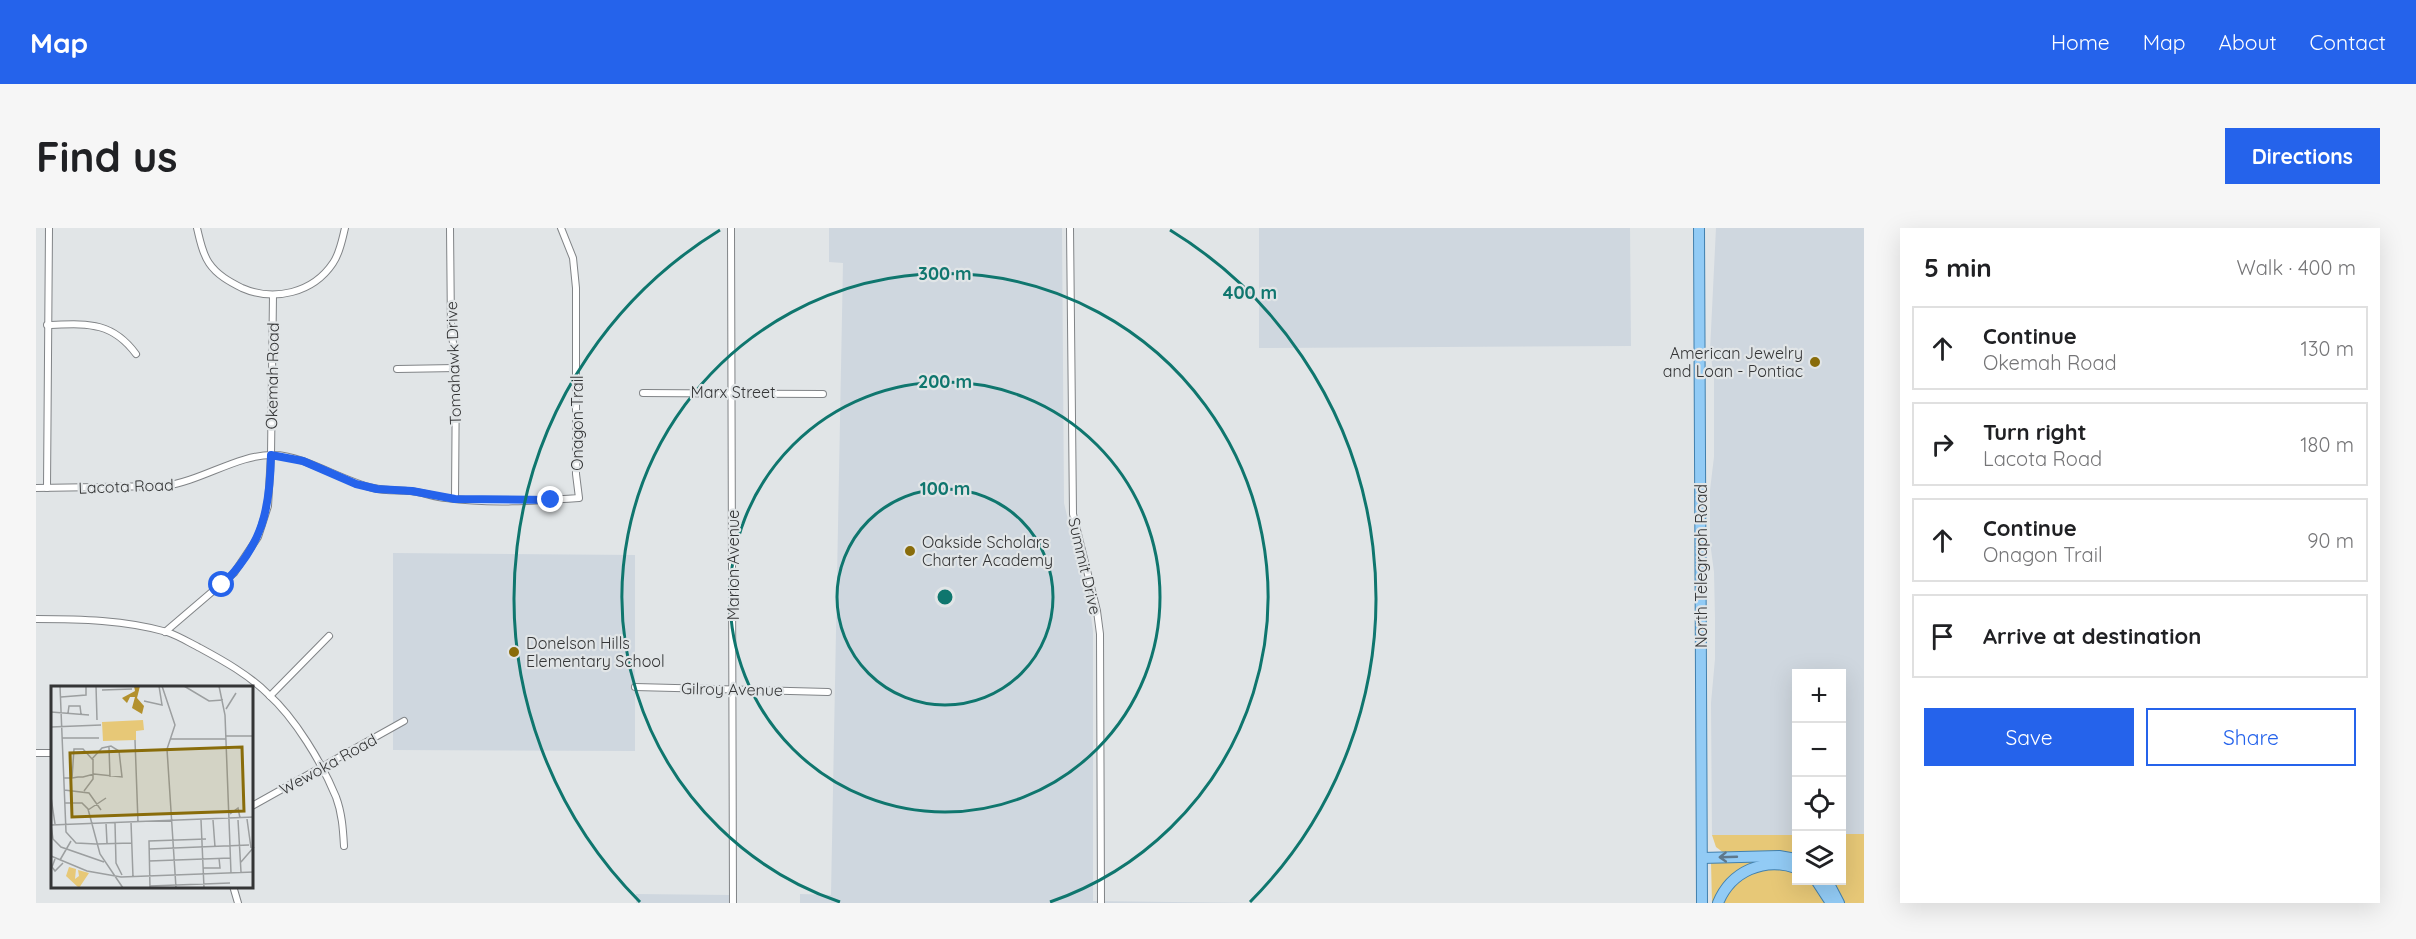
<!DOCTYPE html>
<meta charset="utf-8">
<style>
body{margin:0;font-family:Quicksand,sans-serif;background:#f6f6f6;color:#202124}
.controls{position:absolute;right:18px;bottom:18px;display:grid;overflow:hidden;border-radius:0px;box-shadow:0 6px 24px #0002}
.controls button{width:54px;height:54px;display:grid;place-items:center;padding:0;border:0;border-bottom:2px solid #e0e0e0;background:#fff;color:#202124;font:30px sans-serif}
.stop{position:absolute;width:18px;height:18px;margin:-14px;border:4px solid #2563eb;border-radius:50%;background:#fff}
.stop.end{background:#2563eb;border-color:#fff;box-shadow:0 2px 6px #0008}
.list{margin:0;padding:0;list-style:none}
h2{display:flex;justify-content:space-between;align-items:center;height:78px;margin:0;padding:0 24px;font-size:26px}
h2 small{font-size:20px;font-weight:400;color:#757577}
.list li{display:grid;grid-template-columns:39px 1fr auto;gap:18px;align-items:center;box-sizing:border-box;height:84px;margin:0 12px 12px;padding:0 12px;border:2px solid #e0e0e0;border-radius:0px}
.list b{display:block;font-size:22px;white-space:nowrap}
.list p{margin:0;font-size:20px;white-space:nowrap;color:#757577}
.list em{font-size:20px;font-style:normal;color:#757577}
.actions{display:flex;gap:12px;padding:18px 24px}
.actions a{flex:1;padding:14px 0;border:2px solid #2563eb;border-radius:0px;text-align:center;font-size:21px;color:#2563eb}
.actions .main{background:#2563eb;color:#fff}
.icon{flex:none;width:33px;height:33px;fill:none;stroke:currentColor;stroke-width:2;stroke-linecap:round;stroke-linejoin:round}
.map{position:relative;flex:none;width:1828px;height:675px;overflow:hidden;border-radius:0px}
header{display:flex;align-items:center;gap:36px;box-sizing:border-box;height:84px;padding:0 30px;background:#2563eb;color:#fff}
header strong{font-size:28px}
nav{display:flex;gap:33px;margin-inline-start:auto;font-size:21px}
.intro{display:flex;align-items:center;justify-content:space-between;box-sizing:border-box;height:144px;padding:0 36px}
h1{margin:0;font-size:42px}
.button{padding:15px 27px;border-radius:0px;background:#2563eb;color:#fff;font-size:21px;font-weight:700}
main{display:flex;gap:36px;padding:0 36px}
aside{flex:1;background:#fff;border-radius:0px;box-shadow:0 6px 24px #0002}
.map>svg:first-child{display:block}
.built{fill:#cfd7df}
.green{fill:#e7c877}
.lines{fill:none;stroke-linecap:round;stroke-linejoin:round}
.street-casing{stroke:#818487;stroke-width:8}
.primary-casing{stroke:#4280ae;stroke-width:12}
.street{stroke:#fff;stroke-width:6}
.primary{stroke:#92cbf5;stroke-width:10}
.oneway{stroke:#5e788c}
.route{stroke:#2563eb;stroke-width:8}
.ring{fill:none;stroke:#0f766e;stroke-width:3}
.poi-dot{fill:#896c0a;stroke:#e1e5e7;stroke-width:2}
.labels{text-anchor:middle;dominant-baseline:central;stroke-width:4.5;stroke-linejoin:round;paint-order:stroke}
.poi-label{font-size:16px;fill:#343536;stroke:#e1e5e7;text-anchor:start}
.street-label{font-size:16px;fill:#343536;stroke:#e1e5e7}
.inset-road{fill:none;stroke:#9c9fa0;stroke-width:1.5}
.view{fill:#896c0a;fill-opacity:0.15;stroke:#896c0a;stroke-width:3}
.inset-edge{fill:none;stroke:#343536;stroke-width:3}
.centre{fill:#0f766e;stroke:#e1e5e7;stroke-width:3}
.ring-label{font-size:18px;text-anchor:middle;font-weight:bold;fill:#0f766e;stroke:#e1e5e7;stroke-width:4.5;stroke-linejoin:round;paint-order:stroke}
</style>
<header>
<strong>Map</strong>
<nav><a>Home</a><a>Map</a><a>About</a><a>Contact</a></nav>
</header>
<div class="intro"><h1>Find us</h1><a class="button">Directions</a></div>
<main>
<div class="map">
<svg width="1828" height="675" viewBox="0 0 1828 675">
<rect width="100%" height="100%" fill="#e1e5e7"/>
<g class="built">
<path d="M793 0H1026L1028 275 1055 388 1057 403V673L1216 675H764V666L795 667 807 35 793 34Z"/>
<path d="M1223 0H1594L1595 118 1223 120Z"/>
<path d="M1680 0H1828V606H1806V446H1760V607H1676L1675 475 1679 431V390L1678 344 1674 314V262L1678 229V150L1674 123Z"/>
<path d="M357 325 599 327V523L357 522Z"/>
<path d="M600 666 694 667V675H600Z"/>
</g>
<g class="green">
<path d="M1806 606H1828V675H1806L1794 653 1806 652Z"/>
<path d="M1676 607H1760V629L1688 625 1680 619Z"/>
<path d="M1744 630 1720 635 1676 675 1675 634Z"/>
<path d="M1734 639 1760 644V652L1775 653 1790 675H1684L1705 649Z"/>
</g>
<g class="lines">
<defs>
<g id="street">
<path d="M161 0C164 12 166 25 173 35 181 47 194 54 206 60 238 74 277 65 297 35 304 25 306 12 309 0"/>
<path d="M414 0 415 100 420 137 419 271"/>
<path d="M695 0 697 675"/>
<path d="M1034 0 1037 286 1061 383 1064 406 1065 675"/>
<path d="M11 97C49 96 75 92 100 126"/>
<path d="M361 141 420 140"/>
<path d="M607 165 787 166"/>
<path d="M0 260 128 258C166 253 202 226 238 227 267 227 306 253 337 260 349 263 362 262 374 263 386 264 398 269 410 270 453 276 499 273 543 270L540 246V60L537 30 525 0"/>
<path d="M11 260 13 0"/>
<path d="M0 391C44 391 89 392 131 404 143 408 154 415 164 420 188 433 213 447 232 466 259 490 286 535 300 569 306 585 307 601 308 618"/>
<path d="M129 404 198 345 222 309 232 278 235 227 237 67"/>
<path d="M599 459 792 464"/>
<path d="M234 468 293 408"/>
<path d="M0 525H16"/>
<path d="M216 578 368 493"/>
<path d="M197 658 202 675"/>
</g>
<g id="primary">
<path d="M1663 0 1666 675"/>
<path d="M1666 630 1743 628 1760 631"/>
<path d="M1780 652 1795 675"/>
<path d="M1791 652 1803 675"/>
<path d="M1682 675C1695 643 1728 629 1760 640"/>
</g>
</defs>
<use href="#street" class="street-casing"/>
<use href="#primary" class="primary-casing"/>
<use href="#street" class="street"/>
<use href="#primary" class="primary"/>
</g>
<defs><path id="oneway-shaft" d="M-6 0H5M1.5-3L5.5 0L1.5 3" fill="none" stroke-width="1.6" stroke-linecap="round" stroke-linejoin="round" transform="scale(1.5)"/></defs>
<use class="oneway" href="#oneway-shaft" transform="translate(1692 629) rotate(178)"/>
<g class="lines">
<path class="route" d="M186 357C227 316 234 282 235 227L267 233 320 256 341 261 376 263 419 271 515 272"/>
</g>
<g class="ring">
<circle cx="909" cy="369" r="108"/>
<circle cx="909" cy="369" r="215"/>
<path d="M804 674A323 323 0 1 1 1014 674"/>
<path d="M604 674A431 431 0 0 1 684 2M1134 2A431 431 0 0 1 1214 674"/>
</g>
<g class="poi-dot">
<circle cx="1779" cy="134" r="6"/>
<circle cx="874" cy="323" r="6"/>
<circle cx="478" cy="424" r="6"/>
</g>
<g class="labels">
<g class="poi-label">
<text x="1767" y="125" text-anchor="end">American Jewelry<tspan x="1767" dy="18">and Loan - Pontiac</tspan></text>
<text x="886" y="314">Oakside Scholars<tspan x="886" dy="18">Charter Academy</tspan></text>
<text x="490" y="415">Donelson Hills<tspan x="490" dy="18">Elementary School</tspan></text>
</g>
<g class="street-label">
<text transform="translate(417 135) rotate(-92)">Tomahawk Drive</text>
<text transform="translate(236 148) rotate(-89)">Okemah Road</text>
<text x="697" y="164">Marx Street</text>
<text transform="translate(541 195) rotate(-90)">Onagon Trail</text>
<text transform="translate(90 258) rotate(-2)">Lacota Road</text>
<text transform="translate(697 337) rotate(-90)">Marion Avenue</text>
<text transform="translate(1049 338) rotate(77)">Summit Drive</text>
<text transform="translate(1665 338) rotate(-90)">North Telegraph Road</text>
<text transform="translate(696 461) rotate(1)">Gilroy Avenue</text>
<text transform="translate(292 536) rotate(-29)">Wewoka Road</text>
</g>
</g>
<g transform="translate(15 458)">
<rect width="202" height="202" fill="#e1e5e7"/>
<path d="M92 34 93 44 85 45V54L52 55 51 36ZM18 181 25 183 24 193 28 190 27 184 38 187 28 202 15 190Z" fill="#e7c877"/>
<path d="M83 0H89L86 12 93 20 91 28 81 22 84 11H79L76 17 71 12 84 5Z" fill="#b3912e"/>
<path class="inset-road" d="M9 0 15 146 25 157 45 158M45 0 46 34M111 0 124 39 116 63 125 202M133 0 158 15 172 14M168 0 174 29 180 187M51 4 81 3M10 11 35 9V0M93 15 111 19 108 0M175 23 185 7M0 26 38 29M17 27 18 20H29L30 28M0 41 50 39M175 50H203M11 52H48M119 53H175M84 54 87 136M58 61 59 91M0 67V92M13 92H21L27 91H32L43 88 71 91 68 65 60 60 51 62 41 73 32 63H23L21 92M13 104 38 107 50 124M33 105 42 93V73M0 111 4 138M14 117H31L37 123 49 168 72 202M37 124 55 112M179 128 187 122 189 132M196 133 200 162M150 134 153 202M162 134 164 161M187 134 190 186M80 136 82 191M55 137 56 157M64 137 65 177 71 189M0 139 2 153 10 161 53 176M0 139 203 131M45 158 81 157M98 163 198 159M0 170 36 185 70 191 203 186M4 173 1 181 4 185 12 177M9 174 20 155M98 175 180 172M190 176 203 161M152 182H169L168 172M99 200 179 197M35 202H60M99 202 98 155 155 153"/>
<path class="view" d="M191 61 193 125 21 131 19 67Z"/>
<rect width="202" height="202" class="inset-edge"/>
</g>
<circle cx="909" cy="369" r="9" class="centre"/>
<g class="ring-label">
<text x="909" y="52">300 m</text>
<text x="1214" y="71">400 m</text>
<text x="909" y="160">200 m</text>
<text x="909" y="267">100 m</text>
</g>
</svg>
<div class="controls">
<button>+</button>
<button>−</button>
<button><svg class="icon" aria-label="locate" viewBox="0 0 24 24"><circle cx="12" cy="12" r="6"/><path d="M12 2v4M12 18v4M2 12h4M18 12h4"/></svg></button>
<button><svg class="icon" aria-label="layers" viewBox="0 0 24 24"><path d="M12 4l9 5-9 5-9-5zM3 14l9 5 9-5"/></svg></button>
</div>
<div class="stop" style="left:186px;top:357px"></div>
<div class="stop end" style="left:515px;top:272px"></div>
</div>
<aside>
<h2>5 min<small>Walk · 400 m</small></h2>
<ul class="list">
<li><svg class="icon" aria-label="ahead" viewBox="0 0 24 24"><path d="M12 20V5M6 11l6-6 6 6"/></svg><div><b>Continue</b><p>Okemah Road</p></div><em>130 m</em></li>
<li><svg class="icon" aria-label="right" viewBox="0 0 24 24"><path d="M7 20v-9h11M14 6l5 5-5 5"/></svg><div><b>Turn right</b><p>Lacota Road</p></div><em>180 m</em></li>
<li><svg class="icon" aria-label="ahead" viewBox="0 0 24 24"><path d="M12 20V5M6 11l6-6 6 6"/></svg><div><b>Continue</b><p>Onagon Trail</p></div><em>90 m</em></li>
<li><svg class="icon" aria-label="arrive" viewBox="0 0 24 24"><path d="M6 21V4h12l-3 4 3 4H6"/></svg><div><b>Arrive at destination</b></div></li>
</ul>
<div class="actions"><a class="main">Save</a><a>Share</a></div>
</aside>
</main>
